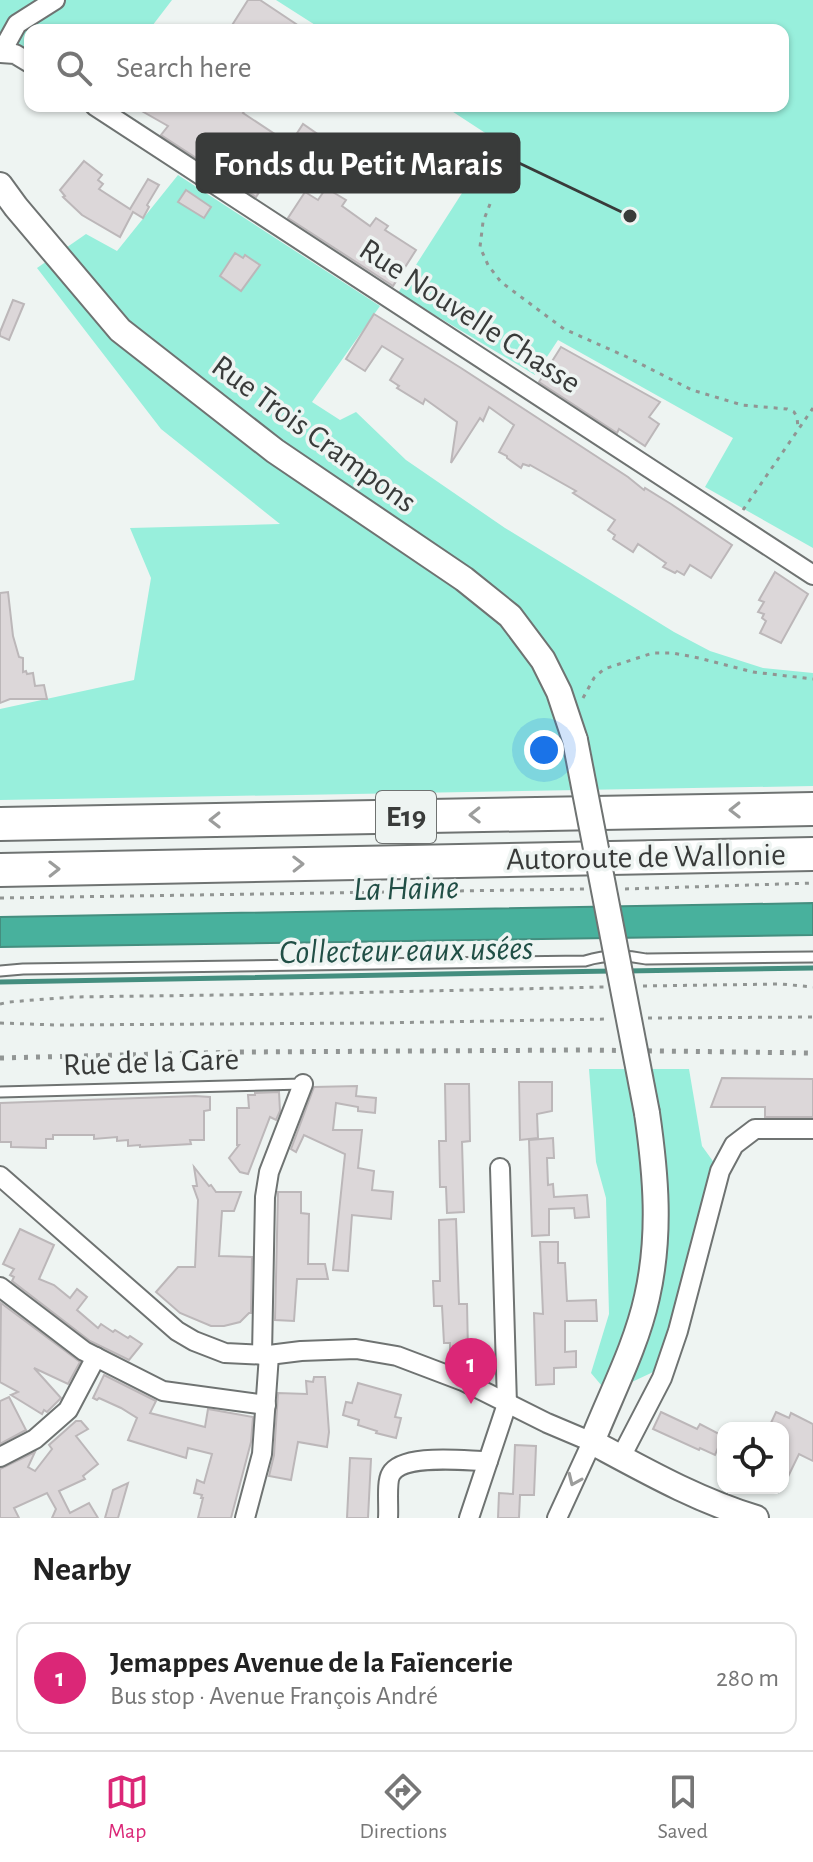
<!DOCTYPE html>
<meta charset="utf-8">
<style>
body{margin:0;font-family:"Alegreya Sans",sans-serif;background:#f2f2f2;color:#222}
.controls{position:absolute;right:24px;bottom:24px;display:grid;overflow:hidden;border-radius:16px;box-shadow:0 2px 6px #0004}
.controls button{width:72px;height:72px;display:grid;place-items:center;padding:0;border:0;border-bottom:2px solid #e0e0e0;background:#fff;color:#222;font:40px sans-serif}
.you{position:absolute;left:544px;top:750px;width:28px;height:28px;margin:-20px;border:6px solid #fff;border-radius:50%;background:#1a73e8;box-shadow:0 0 0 12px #1a73e833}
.badge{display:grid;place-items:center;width:52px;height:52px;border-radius:50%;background:#db2777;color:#fff;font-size:26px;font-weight:700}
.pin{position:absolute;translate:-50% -66px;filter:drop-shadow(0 2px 4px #0008)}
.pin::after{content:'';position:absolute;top:42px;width:28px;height:24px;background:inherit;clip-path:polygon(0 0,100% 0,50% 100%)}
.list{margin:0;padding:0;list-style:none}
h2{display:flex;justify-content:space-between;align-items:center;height:104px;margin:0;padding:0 32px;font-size:34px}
h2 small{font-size:26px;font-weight:400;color:#767676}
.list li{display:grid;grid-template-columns:52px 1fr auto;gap:24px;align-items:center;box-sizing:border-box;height:112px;margin:0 16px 16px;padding:0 16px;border:2px solid #e0e0e0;border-radius:16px}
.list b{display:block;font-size:30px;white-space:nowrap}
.list p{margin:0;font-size:26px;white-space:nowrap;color:#767676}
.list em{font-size:26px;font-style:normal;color:#767676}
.icon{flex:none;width:44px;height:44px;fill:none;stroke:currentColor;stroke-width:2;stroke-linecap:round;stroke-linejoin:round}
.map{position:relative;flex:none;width:813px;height:1518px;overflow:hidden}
.search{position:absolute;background:#fff;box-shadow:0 2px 6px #0004;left:24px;right:24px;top:24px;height:88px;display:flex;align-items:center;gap:20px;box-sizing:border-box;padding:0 28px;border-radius:16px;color:#767676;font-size:30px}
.sheet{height:232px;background:#fff}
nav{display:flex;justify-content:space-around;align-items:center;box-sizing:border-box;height:112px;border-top:2px solid #e0e0e0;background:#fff;font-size:22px;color:#767676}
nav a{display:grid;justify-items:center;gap:4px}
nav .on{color:#db2777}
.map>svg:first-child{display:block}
.green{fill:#98efdc}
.water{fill:#48b19d;stroke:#448e7f;stroke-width:2}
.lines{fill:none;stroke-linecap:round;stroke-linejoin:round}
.stream{stroke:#448e7f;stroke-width:5}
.building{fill:#dcd7d9;stroke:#bcb7b9;stroke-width:2}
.lane-casing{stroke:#6f7372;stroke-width:13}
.street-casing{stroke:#6f7372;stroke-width:22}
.secondary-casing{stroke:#6f7372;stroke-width:28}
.highway-casing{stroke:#6f7372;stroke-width:36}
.path{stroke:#919593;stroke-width:3;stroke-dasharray:4 6;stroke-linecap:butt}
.lane{stroke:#fff;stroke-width:9}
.street{stroke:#fff;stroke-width:18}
.secondary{stroke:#fff;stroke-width:24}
.highway{stroke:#fff;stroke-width:32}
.rail{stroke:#919594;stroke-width:5;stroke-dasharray:4 8;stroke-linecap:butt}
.secondary-bridge-casing{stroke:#6f7372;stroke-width:28;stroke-linecap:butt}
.secondary-bridge{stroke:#fff;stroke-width:24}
.oneway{stroke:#9c9d9c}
.labels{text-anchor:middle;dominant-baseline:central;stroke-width:7;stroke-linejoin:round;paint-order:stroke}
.shield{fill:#eef4f2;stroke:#6f7271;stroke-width:2}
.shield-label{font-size:30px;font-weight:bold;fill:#393b3a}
.street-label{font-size:32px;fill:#393b3a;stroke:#eef4f2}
.water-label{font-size:34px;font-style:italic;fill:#214f46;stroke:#eef4f2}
.leader{fill:none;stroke:#393b3a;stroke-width:3}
.callout-dot{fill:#393b3a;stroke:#eef4f2;stroke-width:3}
.callout{fill:#393b3a;stroke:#393b3a;stroke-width:3}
.callout-label{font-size:34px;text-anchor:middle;font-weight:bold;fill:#fff}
</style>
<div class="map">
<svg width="813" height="1518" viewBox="0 0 813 1518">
<rect width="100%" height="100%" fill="#eef4f2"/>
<g class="green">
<path d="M0 0H172L149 30H30V51L0 32Z"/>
<path d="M276 0H813V548L705 487 733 438 558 340 535 375 398 293 496 140 444 106H783V30H323Z"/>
<path d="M178 175 380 306 312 402 340 420 356 412 406 460 505 528 674 632 710 651 763 668 813 673V786L0 800V709L134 680 151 578 130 528 280 524 161 429 37 268 86 234 117 251Z"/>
<path d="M589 1069H689L702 1146 720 1171 666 1366 634 1381 607 1392 591 1373 609 1314 606 1198 596 1162Z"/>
</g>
<path class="water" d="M813 903V935L0 947V917Z"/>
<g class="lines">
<g class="stream">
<path d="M626 971 813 968"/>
<path d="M0 982 612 971"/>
</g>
</g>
<g class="building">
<path d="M248 0H260L305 30H229Z"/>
<path d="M133 106H248L243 113 290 144 303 124 345 153 335 168 307 150 295 168 281 158 256 197 161 135 168 126Z"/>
<path d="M84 161 102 175 98 180 103 184 99 189 130 209 148 179 159 185 147 205 149 207 143 218 133 212 120 237 82 215 63 197 65 196 60 190Z"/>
<path d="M326 188 346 200 342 206 370 226 376 218 388 226 385 230 416 250 393 286 288 218 305 192 318 200Z"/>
<path d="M186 190 211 207 204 218 178 202Z"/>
<path d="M235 253 243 258 245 255 260 265 241 291 220 276Z"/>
<path d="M13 300 24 304 9 340 0 336V332Z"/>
<path d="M374 314 461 368 628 477 644 490 645 488 671 504 732 545 711 578 690 565 684 575 677 571 675 573 663 567 666 563 638 544 633 552 613 539 615 535 608 530 615 520 573 493 576 491 530 465 529 466 523 464 521 468 507 458V456L499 452 514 425 489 407 483 421 480 418 451 463 457 422 425 399 423 404 397 388 399 386 390 380 403 359 382 346 365 371 346 359Z"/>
<path d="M561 347 660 402 649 417 659 424 645 446 619 429 617 433 539 382Z"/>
<path d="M775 572 808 594 781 643 760 633 766 621 762 618 764 614 758 612 764 602 759 600Z"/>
<path d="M8 592 13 636 19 657 23 658V672L26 671 27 674 33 673 35 686 44 685 47 699H10L0 703V593Z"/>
<path d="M722 1078 813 1079V1117H765V1107H711Z"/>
<path d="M519 1082H552V1111L537 1114 538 1138 520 1140Z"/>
<path d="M445 1084H469L470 1141 462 1142 464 1212 447 1213 446 1187H440L439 1141H446Z"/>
<path d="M357 1086 356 1096 376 1098 375 1113 358 1111V1107L336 1103 333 1130H362L358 1168 374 1171 372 1190 393 1192 391 1219 352 1215 348 1271 333 1270 345 1154 304 1135 296 1152 291 1149 314 1087Z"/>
<path d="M279 1092 280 1111 276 1120 270 1117 248 1174 240 1172 229 1158 239 1145H237V1108H249L248 1095H255V1093Z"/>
<path d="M195 1096 210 1097V1110L204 1111V1140H190L191 1144 140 1147V1145L128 1146V1140L117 1141V1137L94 1139V1135H53V1139H46V1148L11 1147V1142H0V1103Z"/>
<path d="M553 1138 554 1158H547L548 1185 553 1184 554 1197 587 1195 589 1217 575 1218 574 1208 549 1209V1235L532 1236 529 1140Z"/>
<path d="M194 1167 209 1186 211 1185 216 1192H241L234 1211H222L219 1256 252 1257 251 1313H249L240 1322 224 1326H211L180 1313 156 1292 178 1267H195L198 1200 193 1186H197Z"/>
<path d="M278 1192H301V1213L309 1214 308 1264H325L328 1279H297L294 1321 275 1320Z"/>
<path d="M456 1219 459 1304H467L468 1351 450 1352V1343H444L442 1306H434L433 1281H440L439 1220Z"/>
<path d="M20 1229 54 1245 39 1279 54 1285 70 1298 77 1289 87 1297 77 1310 98 1328 101 1324 113 1332 115 1330 128 1338 130 1336 142 1344 129 1360 90 1341 12 1281 14 1277 10 1275 14 1269 3 1264Z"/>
<path d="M540 1242H558V1263H565L567 1301 596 1300 597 1321H565V1352L576 1351V1367L554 1368V1384L536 1385 534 1313 543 1314Z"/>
<path d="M1 1303 80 1362 68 1384 34 1368 61 1398 47 1412 44 1410 42 1414 11 1395 18 1392 0 1382Z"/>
<path d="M104 1375 156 1401 150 1413 205 1427 208 1409 253 1417 251 1442 231 1518H198L203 1498H201L202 1495 194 1493 197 1480 204 1483 212 1454 188 1448 186 1458 128 1440 137 1418 121 1408 99 1398 97 1400 93 1398Z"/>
<path d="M314 1377H325L329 1432 327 1447 298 1442 291 1480 269 1476 274 1455 278 1393 307 1394 306 1381 313 1382Z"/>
<path d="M358 1383 401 1395 395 1417 401 1418 396 1438 376 1433 377 1431 358 1425 359 1420 343 1415 346 1402 352 1403Z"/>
<path d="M9 1397 26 1430 0 1444V1401Z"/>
<path d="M661 1412 697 1429 700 1424 723 1436 715 1455 700 1448 699 1450 653 1429Z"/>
<path d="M776 1412 789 1418 791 1413 813 1424V1461L799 1454 783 1487V1428H777L770 1425Z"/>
<path d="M76 1421H81L88 1429 76 1436 98 1464 83 1476 85 1479 59 1491 70 1513 89 1503 98 1518H52L56 1509 47 1493 14 1508 19 1518H0V1469L35 1452 28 1467 35 1471 52 1449 49 1445Z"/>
<path d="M515 1445 536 1446 534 1495H520L519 1518H498L499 1493 513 1494Z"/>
<path d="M350 1458 371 1459 368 1518H347Z"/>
<path d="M128 1483 118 1518H105L113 1490Z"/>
</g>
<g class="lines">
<defs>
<g id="lane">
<path d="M0 971 23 969 585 961C604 955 626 955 646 959L813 957"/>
<path d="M0 1092 303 1084"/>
</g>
<g id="street">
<path d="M0 53 15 54 30 63"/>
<path d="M1 53 17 24 55 0"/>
<path d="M95 106 813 575"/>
<path d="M0 1176 177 1331 194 1341 225 1353 269 1355 301 1351 356 1349 397 1356 463 1381 547 1423 592 1442 557 1518"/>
<path d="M0 1287 84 1351 163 1391 266 1405"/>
<path d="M262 1355 265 1197 269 1172 303 1084"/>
<path d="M0 1457 35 1439 68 1410 96 1357"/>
<path d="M621 1457 662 1378 678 1331 720 1171 734 1145 755 1129H813"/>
<path d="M245 1518 262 1454 269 1355"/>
<path d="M388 1518C389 1507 386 1482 391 1474 403 1453 465 1461 488 1461"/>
<path d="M469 1518 507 1404 500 1168"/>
</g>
<g id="secondary">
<path d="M0 185 16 207 120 330 275 451 464 579 510 616 543 660 559 692 575 740"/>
<path d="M647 1113C656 1175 661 1235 647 1297 636 1347 611 1394 592 1442 646 1471 697 1500 756 1518"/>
</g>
<g id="highway">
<path d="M0 824 813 809"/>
<path d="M0 870 813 854"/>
</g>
</defs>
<use href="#lane" class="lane-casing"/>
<use href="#street" class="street-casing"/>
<use href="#secondary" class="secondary-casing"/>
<use href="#highway" class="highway-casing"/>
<g class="path">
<path d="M490 204 483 222 480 247 488 265 501 282 564 329 627 357 692 390 742 405 787 409 794 412 797 417 798 428"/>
<path d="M743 510 813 408"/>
<path d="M583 698 594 678 604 669 653 653H673L699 658 753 672 813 679"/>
<path d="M625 889 813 883"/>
<path d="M0 898 585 889"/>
<path d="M643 986 781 984 813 987"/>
<path d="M0 1004 9 1002 72 997 294 994 604 987"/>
<path d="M648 1018 813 1017"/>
<path d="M0 1023 55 1025 377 1023 608 1019"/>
</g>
<use href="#lane" class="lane"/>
<use href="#street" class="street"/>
<use href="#secondary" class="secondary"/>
<use href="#highway" class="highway"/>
<path class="rail" d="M0 1058 243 1052 584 1050 813 1053"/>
<defs>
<path id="secondary-bridge" d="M575 740 647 1113"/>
</defs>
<use href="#secondary-bridge" class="secondary-bridge-casing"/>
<use href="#secondary-bridge" class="secondary-bridge"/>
</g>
<defs><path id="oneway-chevron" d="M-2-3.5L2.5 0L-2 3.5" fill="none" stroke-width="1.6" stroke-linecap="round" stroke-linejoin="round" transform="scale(2)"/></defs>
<g class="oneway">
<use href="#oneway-chevron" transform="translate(735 810) rotate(179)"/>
<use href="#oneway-chevron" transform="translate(475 815) rotate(179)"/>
<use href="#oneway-chevron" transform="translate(215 820) rotate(179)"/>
<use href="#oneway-chevron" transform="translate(298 864) rotate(-1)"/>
<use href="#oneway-chevron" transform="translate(54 869) rotate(-1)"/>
<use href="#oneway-chevron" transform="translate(574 1480) rotate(114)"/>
</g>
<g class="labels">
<rect class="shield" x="376" y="791" width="60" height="52" rx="6"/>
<g class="shield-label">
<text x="406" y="817">E19</text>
</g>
<g class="street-label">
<text transform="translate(470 316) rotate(33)">Rue Nouvelle Chasse</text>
<text transform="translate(314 434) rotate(36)">Rue Trois Crampons</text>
<text transform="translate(646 857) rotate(-1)">Autoroute de Wallonie</text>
<text transform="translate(151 1062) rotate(-2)">Rue de la Gare</text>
</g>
<g class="water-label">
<text transform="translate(406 889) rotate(-1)">La Haine</text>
<text transform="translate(406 951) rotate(-1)">Collecteur eaux usées</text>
</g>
</g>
<path class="leader" d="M630 216L519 163"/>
<circle class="callout-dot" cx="630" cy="216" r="8"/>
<rect class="callout" x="197" y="134" width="322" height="58" rx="8"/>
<g class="callout-label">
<text x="358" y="175">Fonds du Petit Marais</text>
</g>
</svg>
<div class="controls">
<button><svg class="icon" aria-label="locate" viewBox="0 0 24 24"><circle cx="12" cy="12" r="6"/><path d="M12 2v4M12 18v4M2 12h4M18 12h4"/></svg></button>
</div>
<div class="you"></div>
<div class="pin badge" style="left:471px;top:1404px">1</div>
<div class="search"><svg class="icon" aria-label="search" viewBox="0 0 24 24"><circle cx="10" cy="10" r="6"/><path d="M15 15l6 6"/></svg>Search here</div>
</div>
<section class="sheet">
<h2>Nearby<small></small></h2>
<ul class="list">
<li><span class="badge">1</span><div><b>Jemappes Avenue de la Faïencerie</b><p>Bus stop · Avenue François André</p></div><em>280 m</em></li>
</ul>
</section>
<nav>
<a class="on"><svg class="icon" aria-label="map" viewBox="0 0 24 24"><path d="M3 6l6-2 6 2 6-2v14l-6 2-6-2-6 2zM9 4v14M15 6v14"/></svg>Map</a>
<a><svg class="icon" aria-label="directions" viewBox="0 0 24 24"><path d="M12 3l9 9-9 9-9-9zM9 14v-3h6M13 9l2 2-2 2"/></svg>Directions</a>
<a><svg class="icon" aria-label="saved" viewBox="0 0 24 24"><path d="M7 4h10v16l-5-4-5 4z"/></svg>Saved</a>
</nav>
